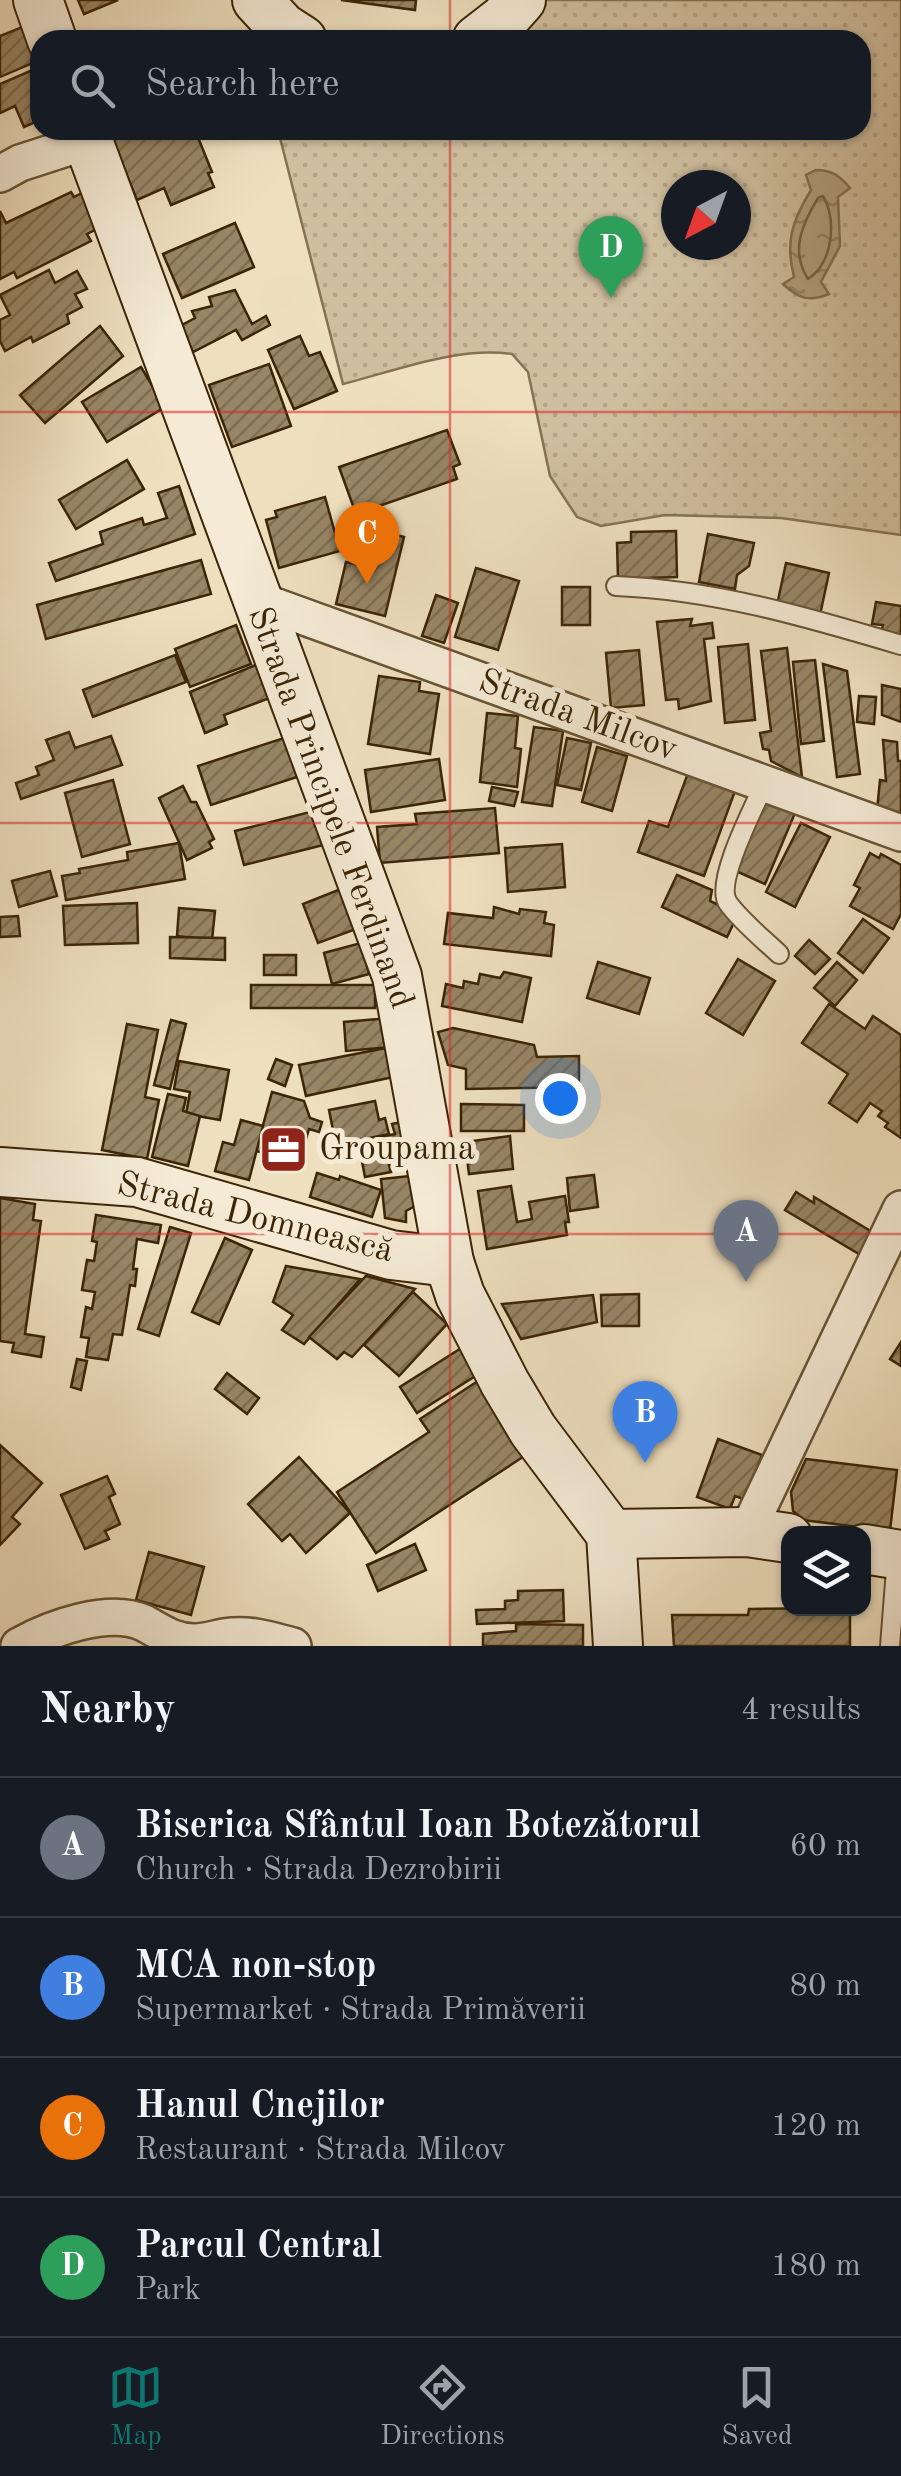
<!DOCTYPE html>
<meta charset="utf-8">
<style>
body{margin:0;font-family:"Old Standard TT",serif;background:#242831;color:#f1f3f6}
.controls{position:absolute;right:30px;bottom:30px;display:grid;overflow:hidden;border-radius:20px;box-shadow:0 2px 8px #0004}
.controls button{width:90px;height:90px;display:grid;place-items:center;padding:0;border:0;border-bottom:2px solid #363941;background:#171b24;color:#f1f3f6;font:50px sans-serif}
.compass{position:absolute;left:661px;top:170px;width:90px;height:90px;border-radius:50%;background:#171b24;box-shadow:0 2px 8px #0004;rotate:221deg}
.you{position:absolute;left:560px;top:1098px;width:35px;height:35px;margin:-25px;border:8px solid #fff;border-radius:50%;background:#1a73e8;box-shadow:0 0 0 15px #1a73e833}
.badge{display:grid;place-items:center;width:65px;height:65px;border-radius:50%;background:#0f766e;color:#fff;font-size:32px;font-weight:700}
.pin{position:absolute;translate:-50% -82px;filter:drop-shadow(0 2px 5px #0008)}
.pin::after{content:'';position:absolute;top:52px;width:35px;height:30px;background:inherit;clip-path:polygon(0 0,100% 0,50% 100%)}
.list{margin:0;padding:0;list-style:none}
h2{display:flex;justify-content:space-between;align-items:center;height:130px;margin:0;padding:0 40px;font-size:42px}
h2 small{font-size:32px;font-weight:400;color:#9ea1a6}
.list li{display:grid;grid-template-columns:65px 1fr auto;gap:30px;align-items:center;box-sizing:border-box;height:140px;padding:0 40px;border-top:2px solid #363941}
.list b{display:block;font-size:38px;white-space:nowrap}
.list p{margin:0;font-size:32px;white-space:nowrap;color:#9ea1a6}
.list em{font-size:32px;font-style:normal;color:#9ea1a6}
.icon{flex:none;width:55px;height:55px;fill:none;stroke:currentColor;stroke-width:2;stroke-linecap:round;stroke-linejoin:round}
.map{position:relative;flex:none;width:901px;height:1646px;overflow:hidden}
.search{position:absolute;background:#171b24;box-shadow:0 2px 8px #0004;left:30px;right:30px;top:30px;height:110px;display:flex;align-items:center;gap:25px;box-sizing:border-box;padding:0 35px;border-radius:30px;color:#9ea1a6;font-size:38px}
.sheet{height:690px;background:#171b24}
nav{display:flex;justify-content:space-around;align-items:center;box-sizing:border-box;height:140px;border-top:2px solid #363941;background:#171b24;font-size:28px;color:#9ea1a6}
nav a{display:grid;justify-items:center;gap:5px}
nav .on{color:#0f766e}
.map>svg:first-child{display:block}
.park{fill:url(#park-dots);stroke:#867252;stroke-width:2.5;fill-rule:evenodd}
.water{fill:url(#water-ripples);stroke:#826f4f;stroke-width:2.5}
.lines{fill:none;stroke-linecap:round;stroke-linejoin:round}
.shore{stroke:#766242;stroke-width:2.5}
.building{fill:url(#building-hatch);stroke:#3b2505;stroke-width:2.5}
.lane-casing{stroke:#685434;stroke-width:22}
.street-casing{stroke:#685434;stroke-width:40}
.secondary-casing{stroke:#3b2505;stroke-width:52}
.lane{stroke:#f4ead5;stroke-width:18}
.street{stroke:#f4ead5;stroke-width:35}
.secondary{stroke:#f4ead5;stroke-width:48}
.grid{fill:none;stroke:#d62828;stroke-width:2.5;stroke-opacity:0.55}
.labels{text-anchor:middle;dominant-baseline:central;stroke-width:10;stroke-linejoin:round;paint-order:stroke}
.street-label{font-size:35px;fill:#3b2505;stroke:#f4ead5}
.poi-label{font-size:35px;fill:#3b2505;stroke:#f4ead5;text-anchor:start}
</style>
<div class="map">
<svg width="901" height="1646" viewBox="0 0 901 1646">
<defs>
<pattern id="park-dots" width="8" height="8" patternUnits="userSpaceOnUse" patternTransform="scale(2.5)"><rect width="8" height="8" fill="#d0bf9f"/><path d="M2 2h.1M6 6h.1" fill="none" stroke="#b4a487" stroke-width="1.8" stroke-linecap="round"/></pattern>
<pattern id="water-ripples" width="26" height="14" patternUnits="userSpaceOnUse" patternTransform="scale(2.5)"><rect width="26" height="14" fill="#b1a080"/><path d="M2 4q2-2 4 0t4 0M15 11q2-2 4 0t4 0" fill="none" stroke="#918267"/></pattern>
<pattern id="building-hatch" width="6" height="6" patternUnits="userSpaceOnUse" patternTransform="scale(2.5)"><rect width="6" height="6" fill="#988666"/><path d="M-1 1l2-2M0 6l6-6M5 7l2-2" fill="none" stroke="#7d6d52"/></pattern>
</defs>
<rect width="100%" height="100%" fill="#eedfbf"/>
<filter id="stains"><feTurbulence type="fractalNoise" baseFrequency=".002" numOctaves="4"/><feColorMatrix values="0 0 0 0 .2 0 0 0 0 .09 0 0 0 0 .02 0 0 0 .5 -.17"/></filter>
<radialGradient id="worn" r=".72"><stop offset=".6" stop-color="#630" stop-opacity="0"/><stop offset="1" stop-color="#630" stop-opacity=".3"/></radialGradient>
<path class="park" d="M521 0H901V535L781 518 665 515 601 526 577 517 550 476 528 372 512 354C458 346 395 371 343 384L278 130H861V40H477ZM676 185H736V245H676Z"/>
<path class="water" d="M816 170C832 170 840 176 850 188L838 197 840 246 821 282 829 294C809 302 799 299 783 284L794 277C785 242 792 221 811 190L806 175Z"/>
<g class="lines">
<path class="shore" d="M823 196C837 220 833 263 808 279 790 251 802 224 818 198Z"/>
</g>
<g class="building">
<path d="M78 0H118L84 14Z"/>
<path d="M341 0H416L415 10Z"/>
<path d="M32 23 40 42V60L0 77V36Z"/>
<path d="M35 69 40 81V120L24 127 15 106 0 113V84Z"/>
<path d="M108 130H195L212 172 208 173 214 187 171 205 164 188 137 200Z"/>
<path d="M71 192 74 197 82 193 99 228 87 234 91 241 17 278 14 272 0 279V211L6 223Z"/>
<path d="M235 223 254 267 182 298 163 254Z"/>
<path d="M49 270 55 283 77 271 87 289 75 294 82 307 67 315 69 323 33 342 31 337 5 351 0 341V320L10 315 0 295Z"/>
<path d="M235 290 252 324 266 316 270 325 242 340 236 330 193 352 180 326 195 318 192 311 212 306 209 297Z"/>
<path d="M100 326 123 356 45 423 20 395Z"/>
<path d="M300 336 309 356 320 352 337 391 294 409 268 350Z"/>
<path d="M269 364 291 426 232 447 209 385Z"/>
<path d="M141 367 165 407 107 442 82 402Z"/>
<path d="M447 430 460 464 453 467 457 479 356 514 339 467Z"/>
<path d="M127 460 144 489 76 529 59 500Z"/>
<path d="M179 486 195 534 56 581 49 563 103 544 100 532 142 518 144 525 167 518 158 493Z"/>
<path d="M325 497 340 551 279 568 266 520 277 517 275 511Z"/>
<path d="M676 531 677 577 618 579 617 543 631 542V532Z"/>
<path d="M384 532 404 537 385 616 336 604 346 562 356 564 359 550 379 555Z"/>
<path d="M708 534 754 543 749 566 737 575 735 589 699 582Z"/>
<path d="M201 560 211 594 46 639 37 605Z"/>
<path d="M786 563 829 573 820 615 777 605Z"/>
<path d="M476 568 519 581 498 650 455 637Z"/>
<rect x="562" y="587" width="28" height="38"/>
<path d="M436 595 458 603 444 643 422 636Z"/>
<path d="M876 602 901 606V636L881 632 883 625 872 624Z"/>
<path d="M692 619 690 626 712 623 714 638 704 639 711 701 679 709 678 699 666 700 657 622Z"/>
<path d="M236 625 251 664 190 687 175 649Z"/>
<path d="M748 644 755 720 725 723 718 647Z"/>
<path d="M787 648 802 777 771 761 769 750 763 749 760 733 771 731 761 651Z"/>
<path d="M639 650 644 705 611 708 606 653Z"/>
<path d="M175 655 186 682 93 717 83 690Z"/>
<path d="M815 660 824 741 801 744 793 662Z"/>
<path d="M263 662 275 696 224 715 227 724 205 733 190 692Z"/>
<path d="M823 664 847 671 860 774 837 777Z"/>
<path d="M379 676 420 682 419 691 439 694 430 754 368 744Z"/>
<path d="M882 685 901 689V722L882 715Z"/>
<path d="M859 696 876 697 874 724 857 722Z"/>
<path d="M487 713 518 716 515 748 521 749 517 787 480 782Z"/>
<path d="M534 727 563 731 552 806 522 802Z"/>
<path d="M69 732 75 748 111 736 122 765 21 799 16 783 39 775 36 767 54 760 46 740Z"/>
<path d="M284 738 297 777 211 805 198 766Z"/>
<path d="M567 738 591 743 581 790 557 785Z"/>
<path d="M883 740 897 742 898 761H901V820L877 811 880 780 886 781Z"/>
<path d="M597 747 627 756 612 811 582 802Z"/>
<path d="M439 759 445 800 371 812 365 770Z"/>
<path d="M688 773 735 791 704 876 638 852 649 821 668 827Z"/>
<path d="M113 780 130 844 82 857 65 793Z"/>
<path d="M183 786 191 802H196L214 839 209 842 212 848 187 860 159 798Z"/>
<path d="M492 787 518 792 514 806 489 801Z"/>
<path d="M765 800 795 813 765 884 736 871Z"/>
<path d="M495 808 499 853 380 863 377 827 417 824 415 814Z"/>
<path d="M314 811 323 845 244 865 235 831Z"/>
<path d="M801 823 830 837 795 907 766 892Z"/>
<path d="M179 843 185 879 66 900 62 876 80 873 79 869 128 860 127 852Z"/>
<path d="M562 844 565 887 508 892 505 848Z"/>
<path d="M870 853 879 858 881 854 901 865V914L893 929 850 906 860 888 854 885Z"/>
<path d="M50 871 57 896 19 907 12 881Z"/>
<path d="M677 875 712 890 710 901 738 914 727 937 662 907Z"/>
<path d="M341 889 356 929 318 943 303 904Z"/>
<path d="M137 903 138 943 65 945 63 906Z"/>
<path d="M494 907 519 914 520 909 546 912 544 923 554 925 551 956 444 944 448 913 493 918Z"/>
<path d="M179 908 215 911 212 940 177 936Z"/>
<path d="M18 916 20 936 0 937V917Z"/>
<path d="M863 919 889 938 863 973 838 953Z"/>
<path d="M170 937 225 938V960L170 958Z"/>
<path d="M809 940 830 959 815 974 795 956Z"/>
<path d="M361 943 369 974 332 984 324 953Z"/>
<rect x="264" y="955" width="32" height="20"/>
<path d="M738 959 775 981 743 1035 706 1013Z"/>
<path d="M598 962 650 978 639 1014 587 998Z"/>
<path d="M837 962 857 980 835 1006 814 988Z"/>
<path d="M504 972 531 978 522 1022 442 1006 446 984 463 988 464 981 478 984 480 974 500 978Z"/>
<rect x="251" y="985" width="124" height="23"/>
<path d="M829 1004 865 1029 873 1016 901 1035V1138L885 1127 888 1123 878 1116 882 1111 870 1103 857 1122 829 1103 848 1074 802 1043Z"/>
<path d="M389 1018 391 1047 346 1051 344 1022Z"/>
<path d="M171 1020 186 1024 170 1089 154 1085Z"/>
<path d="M127 1024 158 1030 145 1097 159 1100 147 1159 102 1150Z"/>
<path d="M453 1028 534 1045 537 1057 579 1056V1087L466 1089V1069L448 1065 438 1032Z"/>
<path d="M391 1047 402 1075 306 1096 299 1065Z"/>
<path d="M276 1059 292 1065 285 1086 268 1079Z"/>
<path d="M179 1061 229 1070 220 1120 186 1114 190 1092 174 1089Z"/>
<path d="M272 1092 304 1101 310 1118 322 1122 319 1132 309 1129 299 1163 256 1151Z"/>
<path d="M168 1094 186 1098 183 1111 200 1116 188 1166 152 1157Z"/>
<path d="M375 1101 379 1120 385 1118 389 1134 336 1145 329 1110Z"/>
<path d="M461 1104 524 1105V1131H461Z"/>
<path d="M415 1119 408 1161 389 1165 391 1172 365 1177 358 1141 395 1134 392 1124Z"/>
<path d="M241 1120 263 1126 249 1180 215 1171 223 1142 234 1145Z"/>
<path d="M510 1136 513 1169 469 1174 465 1142Z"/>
<path d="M317 1173 339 1180 340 1176 381 1190 372 1217 310 1197Z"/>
<path d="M420 1175 419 1204 406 1211V1222L385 1218 381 1179Z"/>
<path d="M594 1175 598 1207 570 1211 567 1178Z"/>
<path d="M511 1186 517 1222 532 1219 529 1202 565 1196 569 1222H565L567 1235 487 1249 478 1191Z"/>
<path d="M796 1192 814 1203V1197L877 1235 864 1257 785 1210Z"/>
<path d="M0 1198 35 1204 33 1220 41 1221 25 1334 44 1337 41 1357 12 1352 14 1343 0 1341Z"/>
<path d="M96 1215 161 1225 158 1243 137 1239 133 1269H137L135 1286 130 1285 122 1335 113 1334 108 1360 86 1357 89 1338 81 1337 86 1307 92 1309 95 1292 82 1290 87 1260 94 1261 97 1242 92 1241Z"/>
<path d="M170 1227 191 1233 159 1336 138 1329Z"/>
<path d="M225 1238 252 1250 219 1324 192 1312Z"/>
<path d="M286 1266 360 1279 304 1344 282 1330 293 1315 273 1302Z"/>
<path d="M366 1276 415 1289 352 1357 344 1352 337 1359 309 1337Z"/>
<path d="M413 1292 447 1324 399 1376 364 1345Z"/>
<path d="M639 1294V1326H602L601 1295Z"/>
<path d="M593 1295 597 1322 521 1339 502 1304Z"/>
<path d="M901 1342V1366L890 1359Z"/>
<path d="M463 1347 480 1373 417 1413 400 1387Z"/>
<path d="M77 1359 87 1361 81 1390 71 1387Z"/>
<path d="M227 1373 259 1398 247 1414 215 1389Z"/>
<path d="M484 1377 532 1451 376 1553 337 1492 429 1432 420 1419Z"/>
<path d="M718 1439 762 1455 746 1500 735 1496 730 1509 697 1497Z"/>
<path d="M0 1445 42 1483 12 1517 20 1524 0 1545Z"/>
<path d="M299 1457 350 1513 306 1553 290 1534 282 1541 248 1504Z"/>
<path d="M806 1459 897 1470 890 1531 803 1520 793 1511 791 1492Z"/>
<path d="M107 1476 115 1494 109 1497 120 1524 105 1531 109 1539 85 1549 61 1495Z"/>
<path d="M415 1544 426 1570 378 1591 367 1565Z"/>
<path d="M149 1552 204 1567 191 1615 136 1600Z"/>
<path d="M563 1590 564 1621 477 1624 476 1610 505 1609V1601L518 1600V1591Z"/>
<path d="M850 1608V1646H674L672 1615H748L749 1609Z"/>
<path d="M516 1624 583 1625V1646H483V1634L516 1631Z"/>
</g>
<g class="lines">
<defs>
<g id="lane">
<path d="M616 586C715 590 807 617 901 645"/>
<path d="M765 783C755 805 714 883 728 903 741 921 762 938 779 954"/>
<path d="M890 1646 897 1557"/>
</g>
<g id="street">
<path d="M0 174 20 163 88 141"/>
<path d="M255 599 901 833"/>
<path d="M747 1532 901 1209"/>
<path d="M19 1646C51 1628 109 1607 144 1623 161 1632 174 1642 194 1642 207 1642 219 1637 232 1636 253 1634 273 1641 293 1646"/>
</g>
<g id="secondary">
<path d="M38 0 52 40"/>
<path d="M257 0 282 27 302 40"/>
<path d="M477 40 504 19 521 0"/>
<path d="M84 130 397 976 449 1262 460 1295 505 1383 533 1430 611 1534 618 1646"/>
<path d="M0 1172 137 1182 391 1255 449 1262"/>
<path d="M611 1534 747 1532 788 1538"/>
<path d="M864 1549 901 1555"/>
</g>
</defs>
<use href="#lane" class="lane-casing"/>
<use href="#street" class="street-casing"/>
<use href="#secondary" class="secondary-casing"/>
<use href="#lane" class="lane"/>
<use href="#street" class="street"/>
<use href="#secondary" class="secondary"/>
</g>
<path class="grid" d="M450 0V40M450 130V1646M0 412H901M0 823H901M0 1234H901"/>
<defs>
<symbol id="office-square" viewBox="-11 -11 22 22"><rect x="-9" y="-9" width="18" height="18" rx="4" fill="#8f2418" stroke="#f4ead5"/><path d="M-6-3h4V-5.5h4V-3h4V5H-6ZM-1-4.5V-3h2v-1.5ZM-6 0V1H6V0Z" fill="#fff"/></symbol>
</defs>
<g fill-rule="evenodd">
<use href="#office-square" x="256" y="1122" width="55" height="55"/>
</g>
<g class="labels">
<g class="street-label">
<text transform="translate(578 716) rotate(20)">Strada Milcov</text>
<text transform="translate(330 808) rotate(70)">Strada Principele Ferdinand</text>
<text transform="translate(255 1218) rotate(14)">Strada Domnească</text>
</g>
<g class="poi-label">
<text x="319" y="1149">Groupama</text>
</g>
</g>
<rect width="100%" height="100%" filter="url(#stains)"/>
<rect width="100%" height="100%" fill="url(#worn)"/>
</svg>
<div class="controls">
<button><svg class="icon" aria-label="layers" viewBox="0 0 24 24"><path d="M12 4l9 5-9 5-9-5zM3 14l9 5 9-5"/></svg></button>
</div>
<svg class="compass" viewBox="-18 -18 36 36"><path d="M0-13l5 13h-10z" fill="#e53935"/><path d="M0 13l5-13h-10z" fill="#9ea1a6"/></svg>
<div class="you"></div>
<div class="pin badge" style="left:746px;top:1282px;background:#6b7280">A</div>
<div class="pin badge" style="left:645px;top:1463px;background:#3f7fe0">B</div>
<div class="pin badge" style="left:367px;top:584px;background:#e8710a">C</div>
<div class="pin badge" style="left:611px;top:298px;background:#2e9e5b">D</div>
<div class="search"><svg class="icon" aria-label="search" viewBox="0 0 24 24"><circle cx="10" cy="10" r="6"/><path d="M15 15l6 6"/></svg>Search here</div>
</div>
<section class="sheet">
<h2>Nearby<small>4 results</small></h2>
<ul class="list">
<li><span class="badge" style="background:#6b7280">A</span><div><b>Biserica Sfântul Ioan Botezătorul</b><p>Church · Strada Dezrobirii</p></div><em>60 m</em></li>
<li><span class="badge" style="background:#3f7fe0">B</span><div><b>MCA non-stop</b><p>Supermarket · Strada Primăverii</p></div><em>80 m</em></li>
<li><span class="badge" style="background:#e8710a">C</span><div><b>Hanul Cnejilor</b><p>Restaurant · Strada Milcov</p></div><em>120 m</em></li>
<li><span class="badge" style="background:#2e9e5b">D</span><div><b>Parcul Central</b><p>Park</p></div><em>180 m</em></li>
</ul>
</section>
<nav>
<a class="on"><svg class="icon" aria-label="map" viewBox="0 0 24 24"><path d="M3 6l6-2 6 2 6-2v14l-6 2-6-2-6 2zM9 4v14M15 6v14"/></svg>Map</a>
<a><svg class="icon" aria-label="directions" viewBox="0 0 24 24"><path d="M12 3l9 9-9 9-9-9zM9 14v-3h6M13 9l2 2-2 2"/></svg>Directions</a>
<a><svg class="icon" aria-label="saved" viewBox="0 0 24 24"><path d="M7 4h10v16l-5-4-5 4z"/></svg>Saved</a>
</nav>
